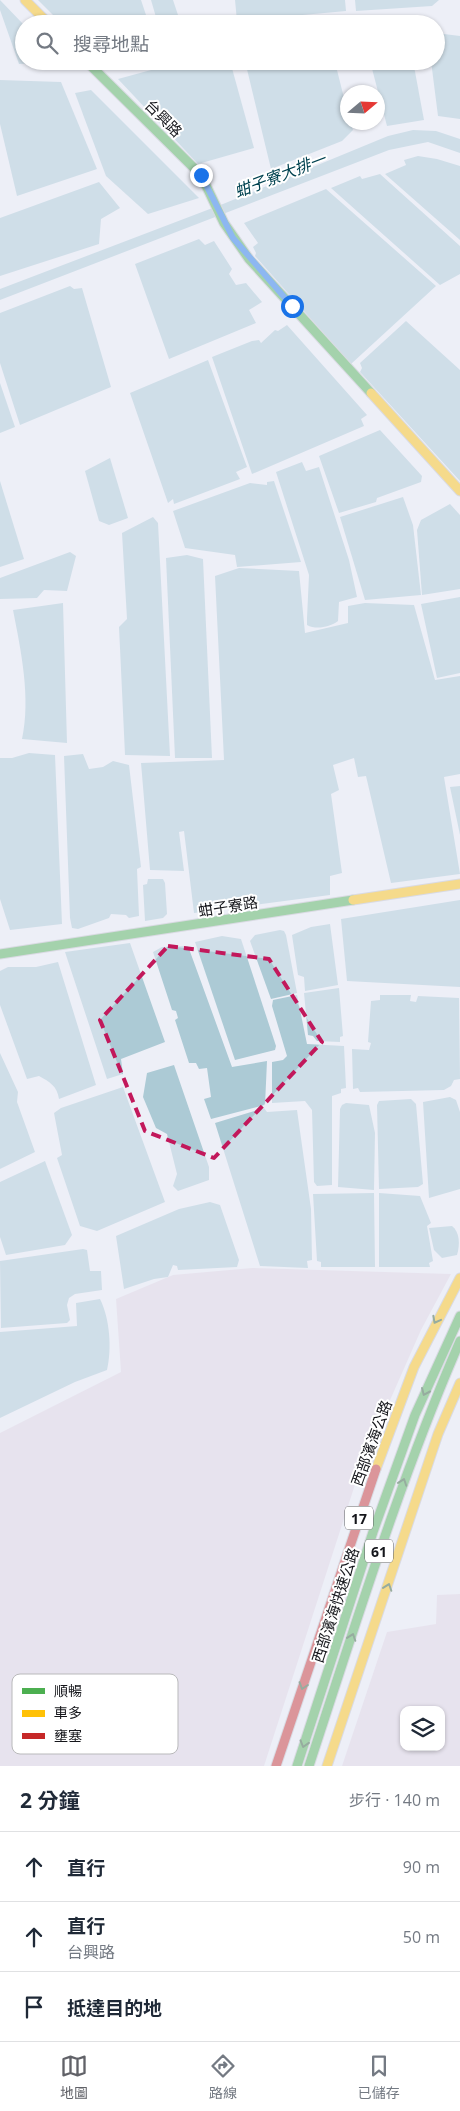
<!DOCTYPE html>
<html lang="zh-TW">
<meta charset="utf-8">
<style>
body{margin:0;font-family:"Open Sans","Noto Sans TC",sans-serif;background:#f6f6f7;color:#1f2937}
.controls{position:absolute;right:15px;bottom:15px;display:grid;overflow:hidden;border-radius:10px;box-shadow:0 1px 4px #0004}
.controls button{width:45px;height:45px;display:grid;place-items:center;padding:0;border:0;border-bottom:1px solid #e0e1e3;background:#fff;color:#1f2937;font:25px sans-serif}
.compass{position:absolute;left:340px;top:85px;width:45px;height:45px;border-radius:50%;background:#fff;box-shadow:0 1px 4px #0004;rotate:71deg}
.stop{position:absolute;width:15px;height:15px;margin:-11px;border:4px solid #1a73e8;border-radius:50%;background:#fff}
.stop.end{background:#1a73e8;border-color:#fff;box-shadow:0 1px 5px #0008}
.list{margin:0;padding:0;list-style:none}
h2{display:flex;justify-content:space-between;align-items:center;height:65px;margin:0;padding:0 20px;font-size:21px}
h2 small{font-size:16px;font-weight:400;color:#747a83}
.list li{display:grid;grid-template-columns:32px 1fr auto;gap:15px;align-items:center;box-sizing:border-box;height:70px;padding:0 20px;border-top:1px solid #e0e1e3}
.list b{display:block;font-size:19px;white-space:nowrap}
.list p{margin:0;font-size:16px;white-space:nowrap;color:#747a83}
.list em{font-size:16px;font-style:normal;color:#747a83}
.icon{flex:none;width:28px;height:28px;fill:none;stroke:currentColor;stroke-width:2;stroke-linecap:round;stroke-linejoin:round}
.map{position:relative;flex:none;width:460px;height:1766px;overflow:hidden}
.search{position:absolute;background:#fff;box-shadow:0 1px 4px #0004;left:15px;right:15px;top:15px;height:55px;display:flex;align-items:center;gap:12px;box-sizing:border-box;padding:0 18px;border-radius:28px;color:#747a83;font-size:19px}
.sheet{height:275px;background:#fff}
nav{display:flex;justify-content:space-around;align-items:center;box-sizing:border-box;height:70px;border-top:1px solid #e0e1e3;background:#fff;font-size:14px;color:#747a83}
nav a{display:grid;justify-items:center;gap:2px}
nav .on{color:#616268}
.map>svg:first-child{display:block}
.green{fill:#e1d6e2;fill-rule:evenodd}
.water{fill:#accad5}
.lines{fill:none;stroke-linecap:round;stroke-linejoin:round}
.fast-casing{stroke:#c2c2c9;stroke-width:11}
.slow-casing{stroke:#c2c2c9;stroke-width:11}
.jam-casing{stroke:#c2c2c9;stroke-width:11}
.fast{stroke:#4caf50;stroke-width:9}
.slow{stroke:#ffc107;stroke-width:9}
.jam{stroke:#c62828;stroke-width:9}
.oneway{stroke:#2e5b33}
.route{stroke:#1a73e8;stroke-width:6}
.marked{fill:none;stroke:#c2185b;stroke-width:4;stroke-dasharray:10 6;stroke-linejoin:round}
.labels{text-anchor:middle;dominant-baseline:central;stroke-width:4;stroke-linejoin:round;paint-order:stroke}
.shield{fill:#fff;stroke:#5b5c5f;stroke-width:1}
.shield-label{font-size:14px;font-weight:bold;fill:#15161b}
.street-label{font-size:15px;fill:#15161b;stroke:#fff}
.water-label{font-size:16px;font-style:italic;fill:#004250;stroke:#fff}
.key{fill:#fff;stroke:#b9b9bb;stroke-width:1}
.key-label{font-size:14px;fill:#15161b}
</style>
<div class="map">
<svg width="460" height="1766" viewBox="0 0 460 1766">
<rect width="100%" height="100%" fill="#edeff7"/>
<g class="green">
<path d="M252 1268 451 1274 421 1330 361 1466 264 1766H0V1433L121 1372 116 1299 173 1275Z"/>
<path d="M460 1594V1766H342L387 1632 436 1624 437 1595ZM404 1710H441V1747H404Z"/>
</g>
<g class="water">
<path d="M0 0 24 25V61L59 62 19 64 0 10Z"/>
<path d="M38 0H141L149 24H62Z"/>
<path d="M151 0H173L181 24H158Z"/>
<path d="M235 0H345L346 11 237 21Z"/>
<path d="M355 0H439L432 6 356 11Z"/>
<path d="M436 33 460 36V119L438 116 431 61H436Z"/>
<path d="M184 61H230L254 148 198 164 118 79Z"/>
<path d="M245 61H346V67L337 70 347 110 348 122 351 123 353 130 342 141 271 169Z"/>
<path d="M370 61H413L424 120 387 126Z"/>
<path d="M0 80 61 82 97 169 17 196 0 124Z"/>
<path d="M91 90 199 198 148 214 106 176 75 93Z"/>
<path d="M413 130 436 131 460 139V153L428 142 389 150 0 300V289L223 204 388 136Z"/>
<path d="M418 156 437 159 460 166V240L385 174 406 165 404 160Z"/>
<path d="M380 174 460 246V274L440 285 331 188 360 176 362 179Z"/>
<path d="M99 182 120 208 101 219 99 244 0 276V218Z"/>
<path d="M326 189 436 286 351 364 255 256 256 253 253 247 258 243 244 223Z"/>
<path d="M199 239 205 245 214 241 232 269 229 274 236 285 246 283 262 302 249 310 256 323 169 359 135 264Z"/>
<path d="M70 286 74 289 82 288 111 387 20 425 0 363V313Z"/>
<path d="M406 321 460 370V481L360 372 362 368 360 363Z"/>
<path d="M287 325 367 415 361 419 364 426 252 474 212 357 252 341 259 340 261 343 275 330 278 331Z"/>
<path d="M208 360 247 467 236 472 240 479 174 504 173 499 168 503 130 393Z"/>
<path d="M0 383 15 427 0 433Z"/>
<path d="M380 430 422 476 421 482 377 498 376 502 339 513 319 456Z"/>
<path d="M110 458 128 518 109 525 99 521 85 471Z"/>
<path d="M302 462 306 471 319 467 349 560 357 597 339 602 338 621C330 627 316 630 307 625V618L309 575 276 472Z"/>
<path d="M0 481 24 559 0 567Z"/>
<path d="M274 481 301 562 237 567 235 555 185 548 173 511 250 483 267 485V482Z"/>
<path d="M403 497 413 525 421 595 365 600 340 517Z"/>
<path d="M450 504 460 515V589L422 595 417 530 421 520Z"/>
<path d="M153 517 158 523 170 756 125 755 119 627 127 619 122 533Z"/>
<path d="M70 552 76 556 67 591 44 590 37 598 0 599V578Z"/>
<path d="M187 555 203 559 212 758H175L166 558Z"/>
<path d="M239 568 299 571 305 633 348 623V606L365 603 414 605 435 680 460 676V774L444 777 460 874 391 883 366 776 358 777 354 758 333 765 339 790 331 794 342 873 330 876V895L194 913 184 831 179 832 184 871 150 870 141 763 224 760 215 576Z"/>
<path d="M460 597V673L437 678 421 604Z"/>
<path d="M63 603 67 743 22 739C31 698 21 651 13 610Z"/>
<path d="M29 753 55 755 62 924 10 930 0 899V758H12Z"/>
<path d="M83 754 89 769 103 767 113 761 129 765 141 867 137 869 139 916 129 918 126 915 111 914 109 918 78 929 72 928 70 918 64 756Z"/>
<path d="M460 786V835L450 787Z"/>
<path d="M148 879H163L165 883 167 914 163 918 145 921 143 885 147 884Z"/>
<path d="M460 900V987L347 981 341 919Z"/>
<path d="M330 924 338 985 305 991 304 977 298 975 292 935 311 927Z"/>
<path d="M280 930 284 931 286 935 297 993 271 999 250 941 255 935Z"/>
<path d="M222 936 241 939 276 1046 275 1050 235 1060 195 942Z"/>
<path d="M130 943 165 1042 121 1059 123 1074 107 1079 65 952Z"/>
<path d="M188 946 232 1067 267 1061 265 1105 211 1119 204 1099 211 1097 207 1068 199 1069 196 1063H189L175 1020 178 1018 176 1011 172 1010 153 952 162 947Z"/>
<path d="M58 962 96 1085 59 1099C57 1086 50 1082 39 1076L27 1079 0 1005V971L8 967H36Z"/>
<path d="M339 988 343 1036 340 1037V1042L317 1041 313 1036 308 1035 304 993Z"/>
<path d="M297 995 307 1044 344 1046 346 1088 341 1089V1093L332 1096V1185L317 1186 314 1182 312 1110 305 1101 272 1103V1062L283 1060 287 1056 272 1006 273 1000Z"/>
<path d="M380 995H411L410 1001 416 1002 418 996 459 998 460 1079 454 1080 451 1086 444 1090 360 1092 358 1088 353 1089 352 1049 369 1050 371 1043 368 1042 371 1001 380 1000Z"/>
<path d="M0 1053 18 1092 17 1102 35 1152 0 1169Z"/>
<path d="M174 1065 209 1167V1180L178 1191 173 1186 177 1174 167 1134 156 1128 143 1097 147 1073Z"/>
<path d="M123 1087 165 1202 97 1231 80 1226 57 1158 62 1155 54 1113 61 1108Z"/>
<path d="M450 1097 456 1100 460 1112V1189L429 1198 423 1102Z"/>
<path d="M411 1099 416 1104 423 1184 418 1187 379 1189 377 1105 379 1101Z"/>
<path d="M346 1103 369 1105 375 1133 374 1190 338 1187 340 1109 342 1105Z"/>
<path d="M264 1108 267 1112 297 1110 311 1209 312 1260 307 1261 308 1268 260 1266 215 1123Z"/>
<path d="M45 1161 72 1235 65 1245 6 1255 0 1237V1182Z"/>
<path d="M374 1193 375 1267H321V1262L317 1261 313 1194Z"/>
<path d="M379 1193 420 1196 431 1223 427 1226 433 1261 429 1263 430 1267H379Z"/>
<path d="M210 1202 220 1205 239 1260 237 1267 178 1270 177 1266 173 1265 168 1277 154 1279 124 1289 116 1236 179 1209Z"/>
<path d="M452 1226C460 1232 460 1245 457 1255L442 1258 434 1250 429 1228Z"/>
<path d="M83 1249 87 1250 90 1271H101L102 1290 75 1294 69 1298 67 1305 70 1320 67 1323 1 1328 0 1261Z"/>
<path d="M100 1299C110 1319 112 1349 107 1370L75 1382 0 1418V1332L77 1326 76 1303Z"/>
</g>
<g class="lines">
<defs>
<g id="fast">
<path d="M86 61 201 175 224 223 249 259 371 393"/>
<path d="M0 954 353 900"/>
<path d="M297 1766 373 1532 415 1415 460 1316"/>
<path d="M309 1766C356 1623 400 1479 460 1341"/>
</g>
<g id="slow">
<path d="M25 0 49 24"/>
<path d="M371 393 460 491"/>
<path d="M353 900 460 884"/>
<path d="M376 1469 414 1367 460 1278"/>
<path d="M327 1766 438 1434 460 1383"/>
</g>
<path id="jam" d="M276 1766 376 1469"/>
</defs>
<use href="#fast" class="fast-casing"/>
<use href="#slow" class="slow-casing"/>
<use href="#jam" class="jam-casing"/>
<use href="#fast" class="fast"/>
<use href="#slow" class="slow"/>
<use href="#jam" class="jam"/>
</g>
<defs><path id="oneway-chevron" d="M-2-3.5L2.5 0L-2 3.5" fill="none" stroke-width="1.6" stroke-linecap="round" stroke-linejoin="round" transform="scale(1.25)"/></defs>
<g class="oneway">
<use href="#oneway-chevron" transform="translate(436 1320) rotate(118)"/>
<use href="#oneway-chevron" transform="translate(425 1392) rotate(114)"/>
<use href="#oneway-chevron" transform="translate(403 1482) rotate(-71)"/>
<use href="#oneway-chevron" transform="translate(388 1587) rotate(-71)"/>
<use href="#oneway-chevron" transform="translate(352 1637) rotate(-71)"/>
<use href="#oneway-chevron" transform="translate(303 1686) rotate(108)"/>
<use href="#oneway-chevron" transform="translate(304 1744) rotate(107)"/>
</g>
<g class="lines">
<path class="route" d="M201 175 233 238 292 306"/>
</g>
<path d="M0 0H460V1766H0ZM168 946 269 959 322 1042 214 1158 145 1131 100 1020Z" fill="#edeff7" fill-opacity=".55" fill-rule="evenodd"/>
<path class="marked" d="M168 946 269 959 322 1042 214 1158 145 1131 100 1020Z"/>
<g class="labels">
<g class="shield">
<rect x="345" y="1506.5" width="28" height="23" rx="4"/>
<rect x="365" y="1539.5" width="28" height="23" rx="4"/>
</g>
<g class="shield-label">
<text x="359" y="1518">17</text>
<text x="379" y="1551">61</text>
</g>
<g class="street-label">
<text transform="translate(164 118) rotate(45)">台興路</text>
<text transform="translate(228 906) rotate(-9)">蚶子寮路</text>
<text transform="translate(371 1443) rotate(-70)">西部濱海公路</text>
<text transform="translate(335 1605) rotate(-72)">西部濱海快速公路</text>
</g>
<g class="water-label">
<text transform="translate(280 175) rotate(-21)">蚶子寮大排一</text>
</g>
</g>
<rect x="12" y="1674" width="166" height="80" rx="8" class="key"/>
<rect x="22" y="1688" width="23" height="6" fill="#4caf50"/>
<rect x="22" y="1710" width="23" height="7" fill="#ffc107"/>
<rect x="22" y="1733" width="23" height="6" fill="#c62828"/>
<g class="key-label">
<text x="54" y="1696">順暢</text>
<text x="54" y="1718">車多</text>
<text x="54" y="1741">壅塞</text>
</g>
</svg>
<div class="controls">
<button><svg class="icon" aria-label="layers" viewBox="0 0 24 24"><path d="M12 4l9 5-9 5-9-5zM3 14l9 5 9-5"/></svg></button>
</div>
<svg class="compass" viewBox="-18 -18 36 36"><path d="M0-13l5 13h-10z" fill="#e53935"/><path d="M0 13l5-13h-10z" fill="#747a83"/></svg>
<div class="stop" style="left:292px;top:306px"></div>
<div class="stop end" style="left:201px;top:175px"></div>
<div class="search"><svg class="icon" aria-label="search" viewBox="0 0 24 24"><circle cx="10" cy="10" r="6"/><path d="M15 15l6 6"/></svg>搜尋地點</div>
</div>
<section class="sheet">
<h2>2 分鐘<small>步行 · 140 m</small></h2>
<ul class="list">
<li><svg class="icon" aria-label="ahead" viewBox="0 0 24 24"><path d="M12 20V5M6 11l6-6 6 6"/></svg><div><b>直行</b></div><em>90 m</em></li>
<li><svg class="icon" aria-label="ahead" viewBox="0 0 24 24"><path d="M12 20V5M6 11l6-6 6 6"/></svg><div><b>直行</b><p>台興路</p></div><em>50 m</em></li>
<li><svg class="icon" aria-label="arrive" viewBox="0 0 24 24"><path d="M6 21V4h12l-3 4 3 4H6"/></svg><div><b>抵達目的地</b></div></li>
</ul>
</section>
<nav>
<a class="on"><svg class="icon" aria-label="map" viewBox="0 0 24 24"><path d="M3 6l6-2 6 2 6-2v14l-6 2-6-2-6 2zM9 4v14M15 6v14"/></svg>地圖</a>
<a><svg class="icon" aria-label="directions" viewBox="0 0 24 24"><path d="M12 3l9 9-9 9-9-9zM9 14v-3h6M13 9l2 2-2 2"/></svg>路線</a>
<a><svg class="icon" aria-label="saved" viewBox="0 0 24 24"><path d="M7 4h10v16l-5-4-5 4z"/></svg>已儲存</a>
</nav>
